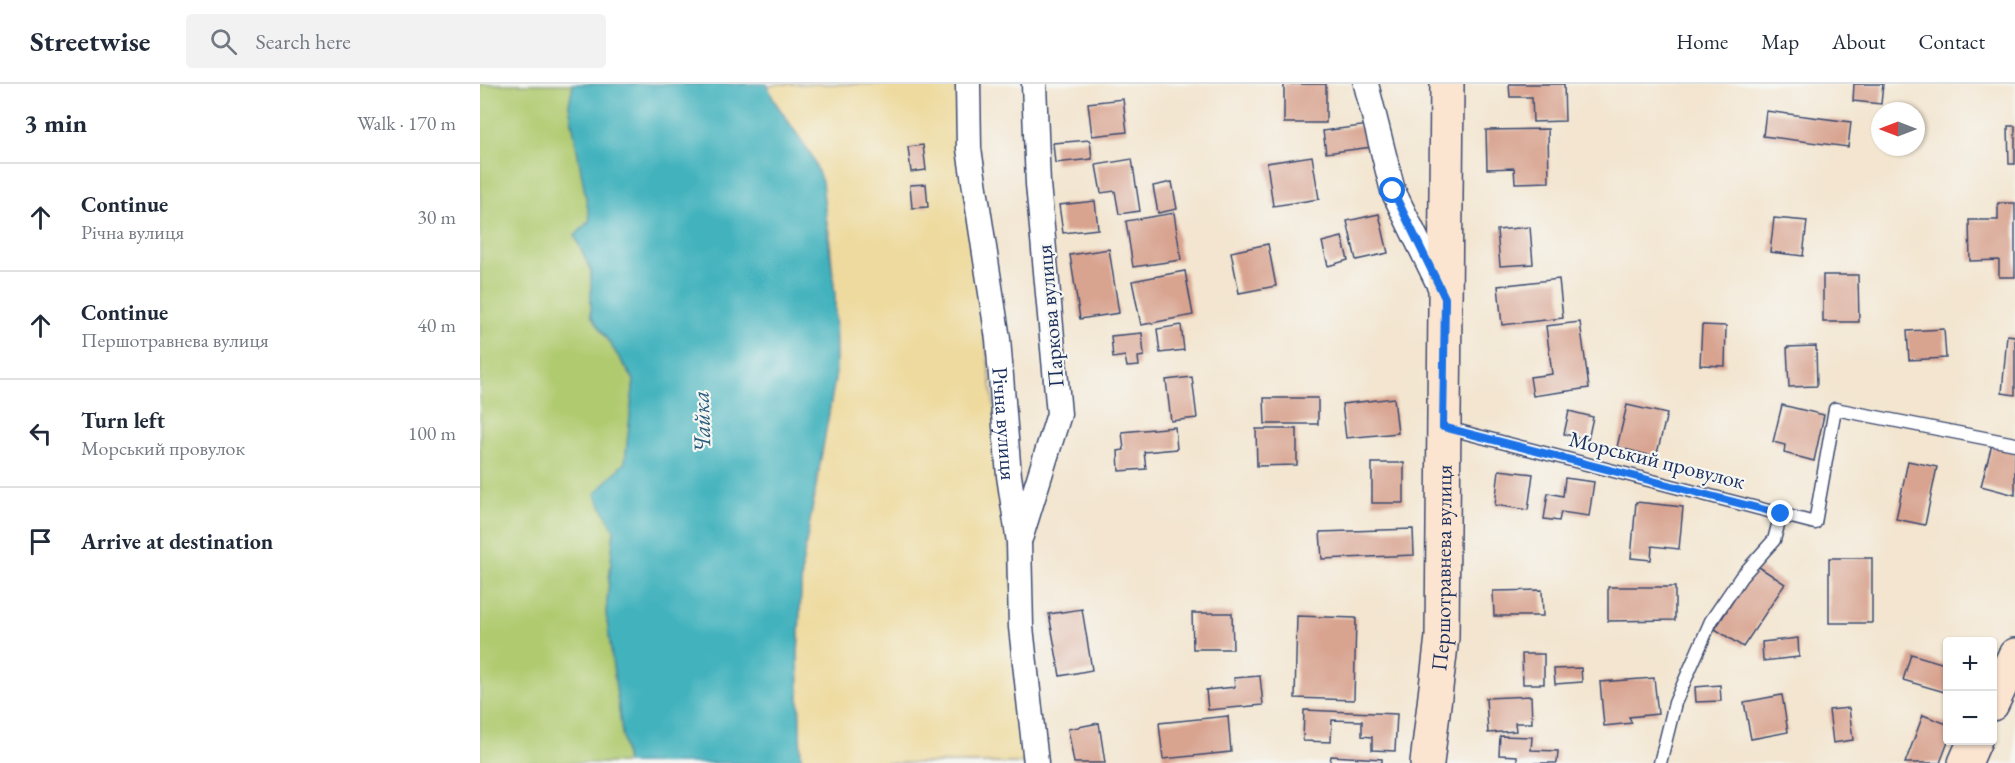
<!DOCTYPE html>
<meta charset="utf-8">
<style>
body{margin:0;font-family:"EB Garamond",serif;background:#f2f2f3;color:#1f2937}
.controls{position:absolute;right:18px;bottom:18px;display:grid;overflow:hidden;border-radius:6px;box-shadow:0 2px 4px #0004}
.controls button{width:54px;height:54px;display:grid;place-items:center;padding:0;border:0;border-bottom:2px solid #e0e1e3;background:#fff;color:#1f2937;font:30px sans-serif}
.compass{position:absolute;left:1391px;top:18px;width:54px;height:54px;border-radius:50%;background:#fff;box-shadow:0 2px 4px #0004;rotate:270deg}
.stop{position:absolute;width:18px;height:18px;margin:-14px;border:4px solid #1a73e8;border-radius:50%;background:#fff}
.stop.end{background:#1a73e8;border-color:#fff;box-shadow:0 2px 6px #0008}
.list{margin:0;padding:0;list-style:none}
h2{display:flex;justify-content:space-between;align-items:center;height:78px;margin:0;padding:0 24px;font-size:26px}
h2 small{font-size:20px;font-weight:400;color:#747a83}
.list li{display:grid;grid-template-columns:39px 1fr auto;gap:18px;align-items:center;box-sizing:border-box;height:108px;padding:0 24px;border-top:2px solid #e0e1e3}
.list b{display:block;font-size:22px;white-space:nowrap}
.list p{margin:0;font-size:20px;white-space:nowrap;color:#747a83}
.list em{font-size:20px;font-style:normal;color:#747a83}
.icon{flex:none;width:33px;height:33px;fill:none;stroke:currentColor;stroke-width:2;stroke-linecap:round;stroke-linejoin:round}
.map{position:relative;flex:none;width:1535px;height:679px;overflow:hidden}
header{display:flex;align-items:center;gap:36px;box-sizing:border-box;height:84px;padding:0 30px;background:#fff;border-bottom:2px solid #e0e1e3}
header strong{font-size:28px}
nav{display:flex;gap:33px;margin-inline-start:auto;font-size:21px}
.search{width:420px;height:54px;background:#f2f2f3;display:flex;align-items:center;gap:15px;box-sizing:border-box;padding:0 21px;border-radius:6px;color:#747a83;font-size:22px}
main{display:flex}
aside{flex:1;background:#fff}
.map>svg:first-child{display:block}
.green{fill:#b0ca70;stroke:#667c67;stroke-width:1.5}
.sand{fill:#eeda9e;stroke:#84847e;stroke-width:1.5}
.water{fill:#43b2bd;stroke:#2f708e;stroke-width:1.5}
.building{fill:#d8a38f}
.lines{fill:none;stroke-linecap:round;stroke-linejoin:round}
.lane-casing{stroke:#3b4a6f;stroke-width:15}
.street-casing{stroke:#3b4a6f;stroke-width:27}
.secondary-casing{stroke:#3b4a6f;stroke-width:36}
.lane{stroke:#fff;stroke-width:12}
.street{stroke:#fff;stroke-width:24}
.secondary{stroke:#fce5d0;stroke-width:33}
.route{stroke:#1a73e8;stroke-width:8}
.labels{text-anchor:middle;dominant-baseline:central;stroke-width:4.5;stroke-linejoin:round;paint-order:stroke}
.street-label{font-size:22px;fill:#1b2f5e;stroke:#f6f6f2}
.water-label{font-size:24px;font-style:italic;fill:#295d7f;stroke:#f6f6f2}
</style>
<header>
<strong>Streetwise</strong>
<div class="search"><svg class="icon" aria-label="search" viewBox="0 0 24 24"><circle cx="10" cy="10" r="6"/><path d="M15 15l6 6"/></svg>Search here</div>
<nav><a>Home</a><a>Map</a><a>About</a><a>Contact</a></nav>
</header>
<main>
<aside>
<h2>3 min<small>Walk · 170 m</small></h2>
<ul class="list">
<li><svg class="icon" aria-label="ahead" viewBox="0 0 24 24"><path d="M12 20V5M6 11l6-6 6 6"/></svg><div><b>Continue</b><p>Річна вулиця</p></div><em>30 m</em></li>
<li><svg class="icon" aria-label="ahead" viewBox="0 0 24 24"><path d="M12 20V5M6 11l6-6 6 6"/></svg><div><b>Continue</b><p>Першотравнева вулиця</p></div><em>40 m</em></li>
<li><svg class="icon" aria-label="left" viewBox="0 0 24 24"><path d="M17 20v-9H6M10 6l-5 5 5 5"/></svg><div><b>Turn left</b><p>Морський провулок</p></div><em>100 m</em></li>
<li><svg class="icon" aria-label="arrive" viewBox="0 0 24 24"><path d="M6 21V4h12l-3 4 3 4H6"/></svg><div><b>Arrive at destination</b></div></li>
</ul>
</aside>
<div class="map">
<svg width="1535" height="679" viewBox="0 0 1535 679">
<rect width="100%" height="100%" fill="#f6f6f2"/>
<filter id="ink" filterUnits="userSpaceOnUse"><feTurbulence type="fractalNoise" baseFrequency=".0167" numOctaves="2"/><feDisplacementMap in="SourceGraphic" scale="12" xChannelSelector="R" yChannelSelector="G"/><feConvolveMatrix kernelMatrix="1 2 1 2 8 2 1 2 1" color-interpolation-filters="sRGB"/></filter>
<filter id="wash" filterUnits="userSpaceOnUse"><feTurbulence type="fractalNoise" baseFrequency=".008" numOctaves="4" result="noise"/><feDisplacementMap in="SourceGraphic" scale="24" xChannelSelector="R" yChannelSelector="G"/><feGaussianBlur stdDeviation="1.35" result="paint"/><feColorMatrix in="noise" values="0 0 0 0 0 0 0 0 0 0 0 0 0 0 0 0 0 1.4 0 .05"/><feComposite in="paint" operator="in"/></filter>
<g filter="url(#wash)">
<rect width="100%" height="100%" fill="#f3e5cf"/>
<path class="green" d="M0 0H93L89 21 110 136 95 152 111 187V231L154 296 145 378 116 410 134 445 126 529 146 679H0Z"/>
<path class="sand" d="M298 0H478L492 151 522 386 549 679H321L318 572 322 482 356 289 355 212 349 147 332 72 295 18 287 3Z"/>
<path class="water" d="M93 0H287L295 18 332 72 342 98 355 212 356 289 322 482 318 572 321 679H146L126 529 134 446 115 410 145 378 154 296 111 231V187L95 152 110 136 89 21Z"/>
<g id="blocks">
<g class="building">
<rect x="804" y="0" width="42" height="39"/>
<path d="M1029 0H1084L1085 37 1053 38 1052 13H1030Z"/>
<path d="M1374 0H1403L1401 20 1373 17Z"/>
<path d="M643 15 647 48 612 52 608 19Z"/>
<path d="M1286 27 1371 38 1368 63 1283 52Z"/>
<path d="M889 41 892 63 846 69 843 47Z"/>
<path d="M1528 42H1535V80H1529Z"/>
<path d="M1068 45 1069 98 1035 99 1034 84 1007 85 1006 46Z"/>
<path d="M610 56 612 75 575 79 573 59Z"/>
<path d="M443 61 446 86 431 88 428 63Z"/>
<path d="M832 72 839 115 793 122 787 79Z"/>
<path d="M652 75 660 127 639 130 635 107 621 109 616 81Z"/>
<path d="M692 98 697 125 678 129 673 102Z"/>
<path d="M446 100 448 123 432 124 430 101Z"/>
<path d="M615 117 618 145 583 149 579 121Z"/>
<path d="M1518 119H1535V193H1519V176L1490 177 1489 136H1518Z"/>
<path d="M694 129 701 176 653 183 646 137Z"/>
<path d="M899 130 908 169 876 176 867 137Z"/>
<path d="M1294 134 1327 137 1323 172 1290 168Z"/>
<path d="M1050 143 1053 180 1020 182 1017 146Z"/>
<path d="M862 153 868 176 848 182 842 158Z"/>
<path d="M788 160 796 202 759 209 751 168Z"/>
<path d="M629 165 639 229 600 235 590 171Z"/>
<path d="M705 187 713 231 661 241 652 197Z"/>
<path d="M1343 191H1378L1379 238H1343Z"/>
<path d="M1079 195 1083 234 1022 241 1018 202Z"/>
<path d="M1100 238 1109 304 1053 312 1050 293 1072 290 1066 242Z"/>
<path d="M701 241 704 266 680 269 677 245Z"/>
<path d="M1222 241 1246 242 1245 282 1220 281Z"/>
<path d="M1464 245 1466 274 1429 276 1427 247Z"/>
<path d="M662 249 664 272 658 273 659 282 647 283 645 272 633 274 631 252Z"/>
<path d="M1527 251 1535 252V311L1522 309Z"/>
<path d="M1336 262 1337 302 1309 303 1307 263Z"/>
<path d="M712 293 717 334 691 337 686 296Z"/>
<path d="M784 314H838V340H785Z"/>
<path d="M914 314 918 349 866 354 862 320Z"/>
<path d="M1147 321 1187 330 1176 373 1137 363Z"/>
<path d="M1302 321 1344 331 1334 377 1304 369 1305 361 1293 358Z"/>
<path d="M1089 327 1113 333 1108 356 1084 350Z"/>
<path d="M695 343 697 365 664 368 666 385 639 387 638 367 644 366 642 348Z"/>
<path d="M776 345H817V381L777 382Z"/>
<path d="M1512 360 1535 366V411L1501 402Z"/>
<path d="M1428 377 1457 383 1445 441 1416 435Z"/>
<rect x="892" y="379" width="32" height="40"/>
<path d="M1019 386 1053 390 1048 426 1015 421Z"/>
<path d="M1085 394 1114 398 1109 432 1081 428 1079 437 1064 435 1068 409 1083 412Z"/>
<path d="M1156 418 1203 423 1199 465 1172 462 1171 476 1151 474Z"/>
<path d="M933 445 934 471 842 475 840 448Z"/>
<rect x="1349" y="474" width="43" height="65"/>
<path d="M1276 481 1305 500 1263 563 1235 545Z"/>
<path d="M1128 503H1195V536L1128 537Z"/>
<path d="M1062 506 1063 532H1014L1013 507Z"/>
<path d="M602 525 612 586 580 592 569 530Z"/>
<path d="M712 529H752L753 565H713Z"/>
<path d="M817 532 876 534 874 616 815 614Z"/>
<path d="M1318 554 1319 573 1283 577 1282 558Z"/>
<path d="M1042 570H1064V600H1043Z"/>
<path d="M1431 570 1468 581V609L1423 596Z"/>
<path d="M1101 584 1102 598 1075 600 1074 585Z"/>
<path d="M780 592 783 621 728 626 726 606 755 603 754 594Z"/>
<path d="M1174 594 1178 630 1149 633 1152 639 1124 642 1120 598Z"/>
<path d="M1240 601 1241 617 1216 618 1215 603Z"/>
<path d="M1302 611 1308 648 1271 655 1264 618Z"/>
<path d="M1051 612 1052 639H1035L1036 647 1008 649 1006 614Z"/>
<path d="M1369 624 1373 656 1353 659 1349 626Z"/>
<path d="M824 626 917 630 915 667 892 666V653L882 652V637L852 636 851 658 823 657Z"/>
<path d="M1443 631 1467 640 1468 658 1460 679H1425Z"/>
<path d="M748 632 751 668 683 675 679 639Z"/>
<path d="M619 639 625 679H594L588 645Z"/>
<path d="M1020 652 1052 653 1051 666 1078 667 1077 679H1037V672L1019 671Z"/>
<path d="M851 672 902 675V679H850Z"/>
</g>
</g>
</g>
<g filter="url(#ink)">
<use href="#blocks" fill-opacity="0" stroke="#3b4a6f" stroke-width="1.5"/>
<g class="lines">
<defs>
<g id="lane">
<path d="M967 344 1335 439 1355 325 1535 360"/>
<path d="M1180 679 1195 619 1231 537 1261 493 1294 456 1301 430"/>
</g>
<g id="street">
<path id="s1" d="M488 0 489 65 518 255 529 392 539 458 541 543 556 679"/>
<path d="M886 0 913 107 963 209"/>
<path d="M541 452 579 330 558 100 554 0"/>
</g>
<g id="secondary">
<path d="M1512 620 1535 571"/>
<path id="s2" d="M947 679 962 553 967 0"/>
<path d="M1485 679 1495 656"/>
</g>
</defs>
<use href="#lane" class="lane-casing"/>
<use href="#street" class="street-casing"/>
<use href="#secondary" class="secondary-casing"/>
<use href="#lane" class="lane"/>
<use href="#street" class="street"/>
<use href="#secondary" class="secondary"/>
</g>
</g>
<g class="lines" filter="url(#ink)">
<path class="route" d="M913 107 965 214 963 343 1301 430"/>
</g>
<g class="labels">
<g class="street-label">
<text transform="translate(570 232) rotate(-95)">Паркова вулиця</text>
<text stroke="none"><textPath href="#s1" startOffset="342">Річна вулиця</textPath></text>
<text transform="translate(1177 376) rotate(14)">Морський провулок</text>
<text stroke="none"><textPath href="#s2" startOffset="196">Першотравнева вулиця</textPath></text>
</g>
<g class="water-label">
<text transform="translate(221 338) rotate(-92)">Чайка</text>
</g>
</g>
</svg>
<div class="controls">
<button>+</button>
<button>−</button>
</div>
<svg class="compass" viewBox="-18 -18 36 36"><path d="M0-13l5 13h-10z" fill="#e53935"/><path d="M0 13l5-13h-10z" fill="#747a83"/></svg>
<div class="stop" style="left:913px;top:107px"></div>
<div class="stop end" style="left:1301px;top:430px"></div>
</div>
</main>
